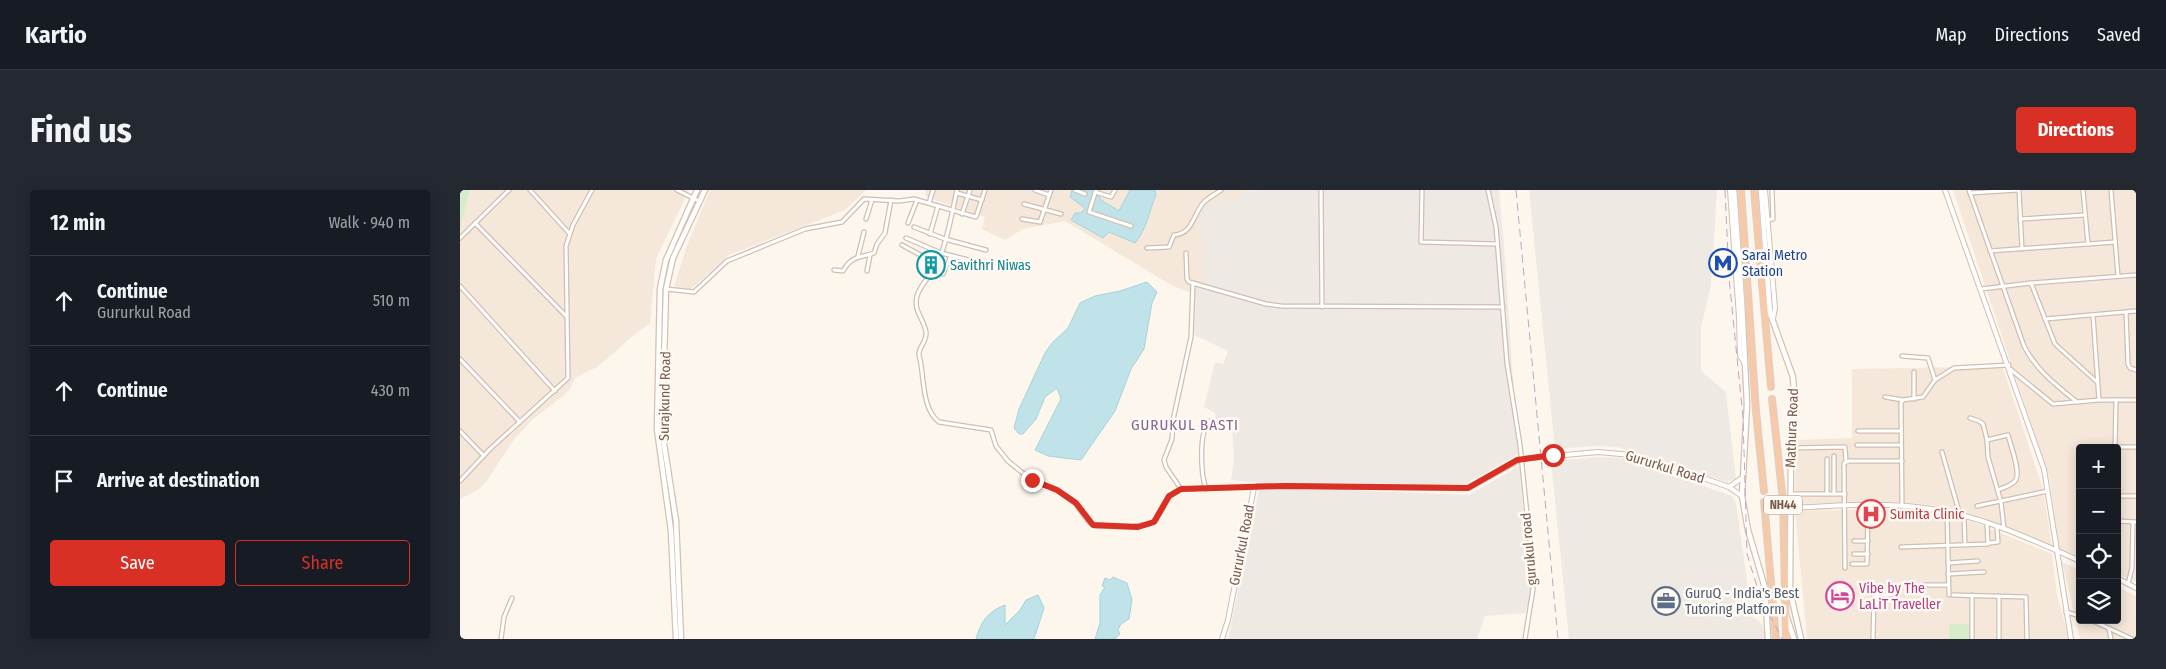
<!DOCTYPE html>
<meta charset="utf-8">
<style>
body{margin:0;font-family:"Fira Sans Condensed",sans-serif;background:#242831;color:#f1f3f6}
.controls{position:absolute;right:15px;bottom:15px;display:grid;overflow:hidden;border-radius:5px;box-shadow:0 2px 12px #0003}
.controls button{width:45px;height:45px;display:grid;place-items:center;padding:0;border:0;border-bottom:1px solid #363941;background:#171b24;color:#f1f3f6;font:25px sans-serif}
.stop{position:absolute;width:15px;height:15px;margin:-11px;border:4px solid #d93025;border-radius:50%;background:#fff}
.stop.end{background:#d93025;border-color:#fff;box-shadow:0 1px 5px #0008}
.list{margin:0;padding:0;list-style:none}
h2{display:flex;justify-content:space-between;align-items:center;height:65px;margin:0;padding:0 20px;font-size:21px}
h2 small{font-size:16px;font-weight:400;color:#9ea1a6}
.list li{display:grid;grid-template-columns:32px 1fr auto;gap:15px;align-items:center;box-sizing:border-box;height:90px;padding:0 20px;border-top:1px solid #363941}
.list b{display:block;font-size:19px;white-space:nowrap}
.list p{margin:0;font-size:16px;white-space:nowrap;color:#9ea1a6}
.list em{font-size:16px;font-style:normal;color:#9ea1a6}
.actions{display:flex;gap:10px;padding:15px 20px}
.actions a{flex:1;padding:11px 0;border:1px solid #d93025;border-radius:5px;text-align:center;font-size:18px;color:#d93025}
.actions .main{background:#d93025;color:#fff}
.icon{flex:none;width:28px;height:28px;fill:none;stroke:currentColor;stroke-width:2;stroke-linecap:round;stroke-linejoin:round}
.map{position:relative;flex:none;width:1676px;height:449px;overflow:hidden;border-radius:5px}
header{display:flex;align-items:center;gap:30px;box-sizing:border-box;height:70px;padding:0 25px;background:#171b24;border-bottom:1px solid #363941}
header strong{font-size:24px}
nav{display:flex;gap:28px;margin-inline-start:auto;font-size:18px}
.intro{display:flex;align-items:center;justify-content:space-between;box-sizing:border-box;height:120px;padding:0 30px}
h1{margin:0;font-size:35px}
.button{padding:12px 22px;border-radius:5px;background:#d93025;color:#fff;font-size:18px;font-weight:700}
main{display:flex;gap:30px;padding:0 30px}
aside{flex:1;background:#171b24;border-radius:5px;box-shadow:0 2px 12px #0003}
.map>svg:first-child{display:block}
.residential{fill:#f5e8da}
.industrial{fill:#efe9e4}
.green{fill:#d8ecc9}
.water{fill:#bfe3e8;stroke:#a5d3da}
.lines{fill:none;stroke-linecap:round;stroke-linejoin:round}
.minor-casing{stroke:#d1beb0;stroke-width:5.5}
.tertiary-casing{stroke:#d1beb0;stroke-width:6}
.secondary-casing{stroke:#d6c0b0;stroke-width:7}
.trunk-casing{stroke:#dad1cd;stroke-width:8}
.minor{stroke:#fff;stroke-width:3}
.tertiary{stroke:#fff;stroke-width:4}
.secondary{stroke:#fff;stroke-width:4.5}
.trunk{stroke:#f9c8a4;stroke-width:5.5}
.rail{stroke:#b9a8c9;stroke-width:1;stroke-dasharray:8 5;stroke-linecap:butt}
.route{stroke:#d93025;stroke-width:6}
.labels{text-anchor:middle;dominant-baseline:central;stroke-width:5;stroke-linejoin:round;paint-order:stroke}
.shield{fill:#fffaf3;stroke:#a28b7f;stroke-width:1}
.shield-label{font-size:12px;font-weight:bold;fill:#7a5c4d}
.transit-label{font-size:14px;fill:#164399;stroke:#fffaf3;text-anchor:start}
.culture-label{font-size:14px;fill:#0d838f;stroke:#fffaf3;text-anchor:start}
.street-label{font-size:14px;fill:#7a5c4d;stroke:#fffaf3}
.health-label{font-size:14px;fill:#be3a42;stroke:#fffaf3;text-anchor:start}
.hotel-label{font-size:14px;fill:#b23c85;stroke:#fffaf3;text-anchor:start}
.service-label{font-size:14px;fill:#4e5e75;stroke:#fffaf3;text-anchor:start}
.neighbourhood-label{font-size:15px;letter-spacing:1px;fill:#846695;stroke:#fffaf3}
</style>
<header>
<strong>Kartio</strong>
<nav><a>Map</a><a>Directions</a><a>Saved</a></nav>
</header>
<div class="intro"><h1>Find us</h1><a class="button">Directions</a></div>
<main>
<aside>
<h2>12 min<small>Walk · 940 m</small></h2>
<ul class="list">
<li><svg class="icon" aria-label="ahead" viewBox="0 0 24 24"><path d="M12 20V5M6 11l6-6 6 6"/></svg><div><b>Continue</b><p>Gururkul Road</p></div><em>510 m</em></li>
<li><svg class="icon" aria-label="ahead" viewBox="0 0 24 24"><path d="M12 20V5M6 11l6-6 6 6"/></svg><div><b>Continue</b></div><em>430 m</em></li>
<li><svg class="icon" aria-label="arrive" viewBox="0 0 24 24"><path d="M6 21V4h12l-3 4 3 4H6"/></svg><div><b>Arrive at destination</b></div></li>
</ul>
<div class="actions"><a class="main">Save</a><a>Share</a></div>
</aside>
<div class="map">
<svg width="1676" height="449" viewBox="0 0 1676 449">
<rect width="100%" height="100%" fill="#fdf6ec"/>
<g class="residential">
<path d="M10 0H229L196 69 190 134 179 141 137 177 115 188 110 199 103 206 72 230 53 251 26 292 18 300 0 309V39Z"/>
<path d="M250 0H406L385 20 269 65 230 100 214 97 226 58Z"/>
<path d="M465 0H808L780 1 777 10H765L744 100 731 95V103L711 95 605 31 563 39 545 50 522 39 525 27 466 7Z"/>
<path d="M1493 0H1676V392L1657 384V258H1620V368L1599 359 1590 290Z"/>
<path d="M1500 177 1543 178 1583 299 1592 357 1515 325 1470 315 1437 312 1335 314 1336 250 1392 248V179Z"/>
<path d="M1440 319 1470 322 1513 332 1592 364 1597 405 1609 449H1347L1335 321Z"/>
<path d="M1602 372 1620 380V430H1657V397L1676 406V449H1620Z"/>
</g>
<g class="industrial">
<path d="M808 0H1039L1044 55 1058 264 1005 294 805 293 771 290 774 269 772 234 756 230 755 223 744 217 755 172 763 174 768 161 730 143 731 95 744 99 740 18 765 10H777L780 1Z"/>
<path d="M1069 0H1257L1251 95 1241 137V181L1266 202 1276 289 1267 292 1157 257 1135 256 1095 259Z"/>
<path d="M1138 267 1162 268 1272 306 1276 313 1292 426 1302 434 1306 449H1109L1091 271Z"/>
<path d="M1059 276 1071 407 1065 423 1025 426 1017 449H768L799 300H881L1009 305Z"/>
</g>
<g class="green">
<path d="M0 0H10L0 39Z"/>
<rect x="1489" y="434" width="21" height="15"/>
</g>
<g class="water">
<path d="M612 0H634L641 10 659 21 670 0H695L696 5C689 21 687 39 675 53L649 42 643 48 611 30 615 23H621L625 18 610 7Z"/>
<path d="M687 92 697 102 692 113 684 159 671 179 655 221 621 270 588 266 575 260 601 209 597 198 585 207 576 229 563 244H559L554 238 559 219 585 163 592 153 608 138 620 113 635 106 660 101Z"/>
<path d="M653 387 667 393 672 410 669 429 661 434 658 440 660 444 655 449H635L640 433V405L645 397 642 396 645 388 650 390Z"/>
<path d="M578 405 584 418 574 449H516C521 432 527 422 545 415V435L560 420 566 410Z"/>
</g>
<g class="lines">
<defs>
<g id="minor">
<path d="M70 0 109 43"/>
<path d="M217 0 239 11"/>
<path d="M497 0C492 22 487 54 477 74 471 85 460 95 457 106 453 121 464 129 466 142 467 152 459 156 459 164 459 168 461 171 461 175 464 192 463 220 479 232L531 240 536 256 548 271 570 289 597 300 615 313 629 332 635 336 670 337 689 334 696 330 709 307 721 299 795 297"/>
<path d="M575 0 589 5"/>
<path d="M615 0 625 4"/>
<path d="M636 0 629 22 671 36"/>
<path d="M861 0 862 117"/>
<path d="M962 0 961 52 1037 54"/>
<path d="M1028 0 1036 37 1047 173 1060 255 1071 364 1073 399 1065 449"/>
<path d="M1509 0 1564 156C1576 180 1596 195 1617 212"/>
<path d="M1559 0 1562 59"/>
<path d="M1623 0 1628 54"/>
<path d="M1651 0 1658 86"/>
<path d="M635 2 651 7 655 0"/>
<path d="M497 3 522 10"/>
<path d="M1510 3 1558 0"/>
<path d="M469 13 473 0"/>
<path d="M564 14 601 24"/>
<path d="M502 24 510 0"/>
<path d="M406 29 412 10"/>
<path d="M562 29 580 32 591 0"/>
<path d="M1560 29 1625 25"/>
<path d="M1307 30 1313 29 1312 0"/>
<path d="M15 33 107 127"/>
<path d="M448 33 457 10"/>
<path d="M454 37 485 49 526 60"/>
<path d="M470 44 478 16"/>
<path d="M0 48 49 0"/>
<path d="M446 48 481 63 513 71"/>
<path d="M442 55 477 74"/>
<path d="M687 58 709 57 714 45C733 44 733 24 744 12 749 7 756 4 761 0"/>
<path d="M1530 61 1655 52"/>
<path d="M726 63 727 89 729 92 806 114 821 116 1043 117"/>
<path d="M398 66 404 42"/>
<path d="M374 80 383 81C392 65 400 68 414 63L417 54 425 43 431 10"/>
<path d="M407 81 410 65"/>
<path d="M483 84 491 66"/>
<path d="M1571 93 1595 154 1637 192"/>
<path d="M0 96 95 201"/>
<path d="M206 99 234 102 267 71 345 39 382 32 404 9 439 11 454 9 516 27 525 0"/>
<path d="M1521 99 1571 93 1676 85"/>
<path d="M1666 122 1668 174 1670 178 1676 180"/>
<path d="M1633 125 1639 210"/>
<path d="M1585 129 1676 121"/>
<path d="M1442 166 1468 168 1475 190 1463 207 1443 210 1441 213 1442 316"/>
<path d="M0 169 60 232"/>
<path d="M1550 179 1593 214 1639 210H1676"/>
<path d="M1475 190 1494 178 1549 175"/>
<path d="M1425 207 1443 210"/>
<path d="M1454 209V182"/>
<path d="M1510 228 1519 231 1523 234 1527 250 1528 267 1541 312 1544 339"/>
<path d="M0 241 24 266"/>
<path d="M1398 241H1441"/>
<path d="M1527 250 1548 245C1550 254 1562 284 1555 291 1552 295 1543 298 1538 300"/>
<path d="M1397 255H1441"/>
<path d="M1655 257H1676"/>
<path d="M1331 258 1385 257 1386 271"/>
<path d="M1655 258 1656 210"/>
<path d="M1482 262 1500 325"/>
<path d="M1374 266V303"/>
<path d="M1367 269V303"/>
<path d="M0 291 30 259 108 188 106 56 113 35 132 0"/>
<path d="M721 299 706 277 704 270 712 249 713 230 731 147 733 93"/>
<path d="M746 299C741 285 738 241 750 231L767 233"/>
<path d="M1330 304H1385"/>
<path d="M1657 306H1676"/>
<path d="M1517 316 1588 301"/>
<path d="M1487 322 1489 405"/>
<path d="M1504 326 1505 355"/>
<path d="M1657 331 1676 332"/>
<path d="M1394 351H1408"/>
<path d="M1529 353 1538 352 1537 338"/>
<path d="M1441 357 1528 354 1527 334"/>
<path d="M1394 364H1408"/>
<path d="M1488 373 1518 371"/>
<path d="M1392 374H1407L1408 316"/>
<path d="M1385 378 1384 273 1389 271H1442"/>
<path d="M1488 384 1524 382"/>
<path d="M1668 394 1672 378 1673 332"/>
<path d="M1464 395H1488"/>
<path d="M1493 405 1566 407 1567 449"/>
<path d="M1512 405V449"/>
<path d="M1606 422 1620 426"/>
<path d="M1631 430 1672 449"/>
<path d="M1649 439 1651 449"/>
<path d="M41 449 44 427 52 408"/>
<path d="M1413 449 1414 406 1438 404"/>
<path d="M1539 449V406"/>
</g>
<g id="tertiary">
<path d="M1270 0 1279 127 1280 166 1285 174"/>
<path d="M1305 0 1315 118 1313 129"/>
<path d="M1485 0 1584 279 1611 449"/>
<path d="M1269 297 1282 288"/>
<path d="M1330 318C1374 316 1420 312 1464 318 1518 324 1571 349 1620 371"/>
<path d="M1657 388 1676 398"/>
<path d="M762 449 768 430 794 298 797 296 1008 298 1061 269 1138 262 1172 265 1206 275 1269 297 1282 306"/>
</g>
<g id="secondary">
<path d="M1274 0 1282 113 1287 214 1282 306 1288 340 1298 374 1305 398 1312 406"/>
<path d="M1301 0 1310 123 1333 187 1335 219 1331 258 1330 401 1341 449"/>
<path d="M1305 398 1308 449"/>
<path d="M1326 425 1334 449"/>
<path d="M216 449 211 341 197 239 200 99 206 70 237 0"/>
<path d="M221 449 216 331 202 241 206 99 213 68 245 0"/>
</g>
<g id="trunk">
<path d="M1281 0 1296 221 1304 301"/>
<path d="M1294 0 1311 197"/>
<path d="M1312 209 1323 311 1326 449"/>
<path d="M1304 312 1316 449"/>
</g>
</defs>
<use href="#minor" class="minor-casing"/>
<use href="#tertiary" class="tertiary-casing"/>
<use href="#secondary" class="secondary-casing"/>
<use href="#trunk" class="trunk-casing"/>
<use href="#minor" class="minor"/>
<use href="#tertiary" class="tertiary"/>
<use href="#secondary" class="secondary"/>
<use href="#trunk" class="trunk"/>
<g class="rail">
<path d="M1056 0 1098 449"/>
<path d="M1265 0 1269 88 1283 227 1287 364 1300 406 1322 449"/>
</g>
</g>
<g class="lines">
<path class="route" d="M572 290 597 300 616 313 633 335 678 337 694 332 709 306 721 299 824 296 1008 298 1057 270 1093 265"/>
</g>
<defs>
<symbol id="metro-ring" viewBox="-11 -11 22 22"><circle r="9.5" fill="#fffaf3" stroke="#1a4fb4" stroke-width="1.5"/><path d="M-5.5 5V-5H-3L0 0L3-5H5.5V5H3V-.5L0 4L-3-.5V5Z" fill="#1a4fb4"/></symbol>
<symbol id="building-ring" viewBox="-11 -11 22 22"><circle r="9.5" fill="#fffaf3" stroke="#0f9aa8" stroke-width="1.5"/><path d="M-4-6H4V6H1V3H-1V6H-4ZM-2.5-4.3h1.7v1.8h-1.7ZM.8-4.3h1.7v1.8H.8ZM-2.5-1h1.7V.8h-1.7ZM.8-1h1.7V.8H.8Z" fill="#0f9aa8"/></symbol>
<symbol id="hospital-ring" viewBox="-11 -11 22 22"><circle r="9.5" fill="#fffaf3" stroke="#e0444e" stroke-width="1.5"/><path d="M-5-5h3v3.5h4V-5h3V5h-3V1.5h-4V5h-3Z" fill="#e0444e"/></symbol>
<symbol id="hotel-ring" viewBox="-11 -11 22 22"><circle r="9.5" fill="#fffaf3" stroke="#d1479c" stroke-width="1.5"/><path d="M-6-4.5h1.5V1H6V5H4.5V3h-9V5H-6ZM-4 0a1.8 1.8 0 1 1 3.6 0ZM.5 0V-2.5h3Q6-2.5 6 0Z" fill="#d1479c"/></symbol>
<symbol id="office-ring" viewBox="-11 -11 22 22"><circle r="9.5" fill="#fffaf3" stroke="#5c6f8a" stroke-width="1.5"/><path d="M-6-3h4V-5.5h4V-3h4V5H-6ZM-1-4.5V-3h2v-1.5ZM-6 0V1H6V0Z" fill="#5c6f8a"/></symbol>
</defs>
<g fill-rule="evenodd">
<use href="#metro-ring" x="1247" y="57" width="32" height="32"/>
<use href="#building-ring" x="455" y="59" width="32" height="32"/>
<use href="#hospital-ring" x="1395" y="308" width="32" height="32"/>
<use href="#hotel-ring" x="1364" y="390" width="32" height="32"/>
<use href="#office-ring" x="1190" y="395" width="32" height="32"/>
</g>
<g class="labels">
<rect class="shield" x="1304" y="305.5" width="38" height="19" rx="4"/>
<g class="shield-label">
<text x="1323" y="315">NH44</text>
</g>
<g class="transit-label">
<text x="1282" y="65">Sarai Metro<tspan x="1282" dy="16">Station</tspan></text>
</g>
<g class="culture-label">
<text x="490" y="75">Savithri Niwas</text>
</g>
<g class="street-label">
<text transform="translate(205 206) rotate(-89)">Surajkund Road</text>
<text transform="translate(1332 238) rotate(-88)">Mathura Road</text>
<text transform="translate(1205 277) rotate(17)">Gururkul Road</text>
<text transform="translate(782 355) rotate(-79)">Gururkul Road</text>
<text transform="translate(1069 359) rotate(-95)">gurukul road</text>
</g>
<g class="health-label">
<text x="1430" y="324">Sumita Clinic</text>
</g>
<g class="hotel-label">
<text x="1399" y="398">Vibe by The<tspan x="1399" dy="16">LaLiT Traveller</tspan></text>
</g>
<g class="service-label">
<text x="1225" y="403">GuruQ - India's Best<tspan x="1225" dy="16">Tutoring Platform</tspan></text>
</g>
<g class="neighbourhood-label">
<text x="725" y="235">GURUKUL BASTI</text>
</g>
</g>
</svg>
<div class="controls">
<button>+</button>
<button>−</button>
<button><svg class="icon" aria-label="locate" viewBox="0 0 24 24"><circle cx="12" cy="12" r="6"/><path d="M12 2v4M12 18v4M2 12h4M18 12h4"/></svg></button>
<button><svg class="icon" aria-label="layers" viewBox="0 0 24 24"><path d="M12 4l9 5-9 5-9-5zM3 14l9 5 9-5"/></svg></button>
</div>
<div class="stop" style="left:1093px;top:265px"></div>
<div class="stop end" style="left:572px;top:290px"></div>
</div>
</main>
